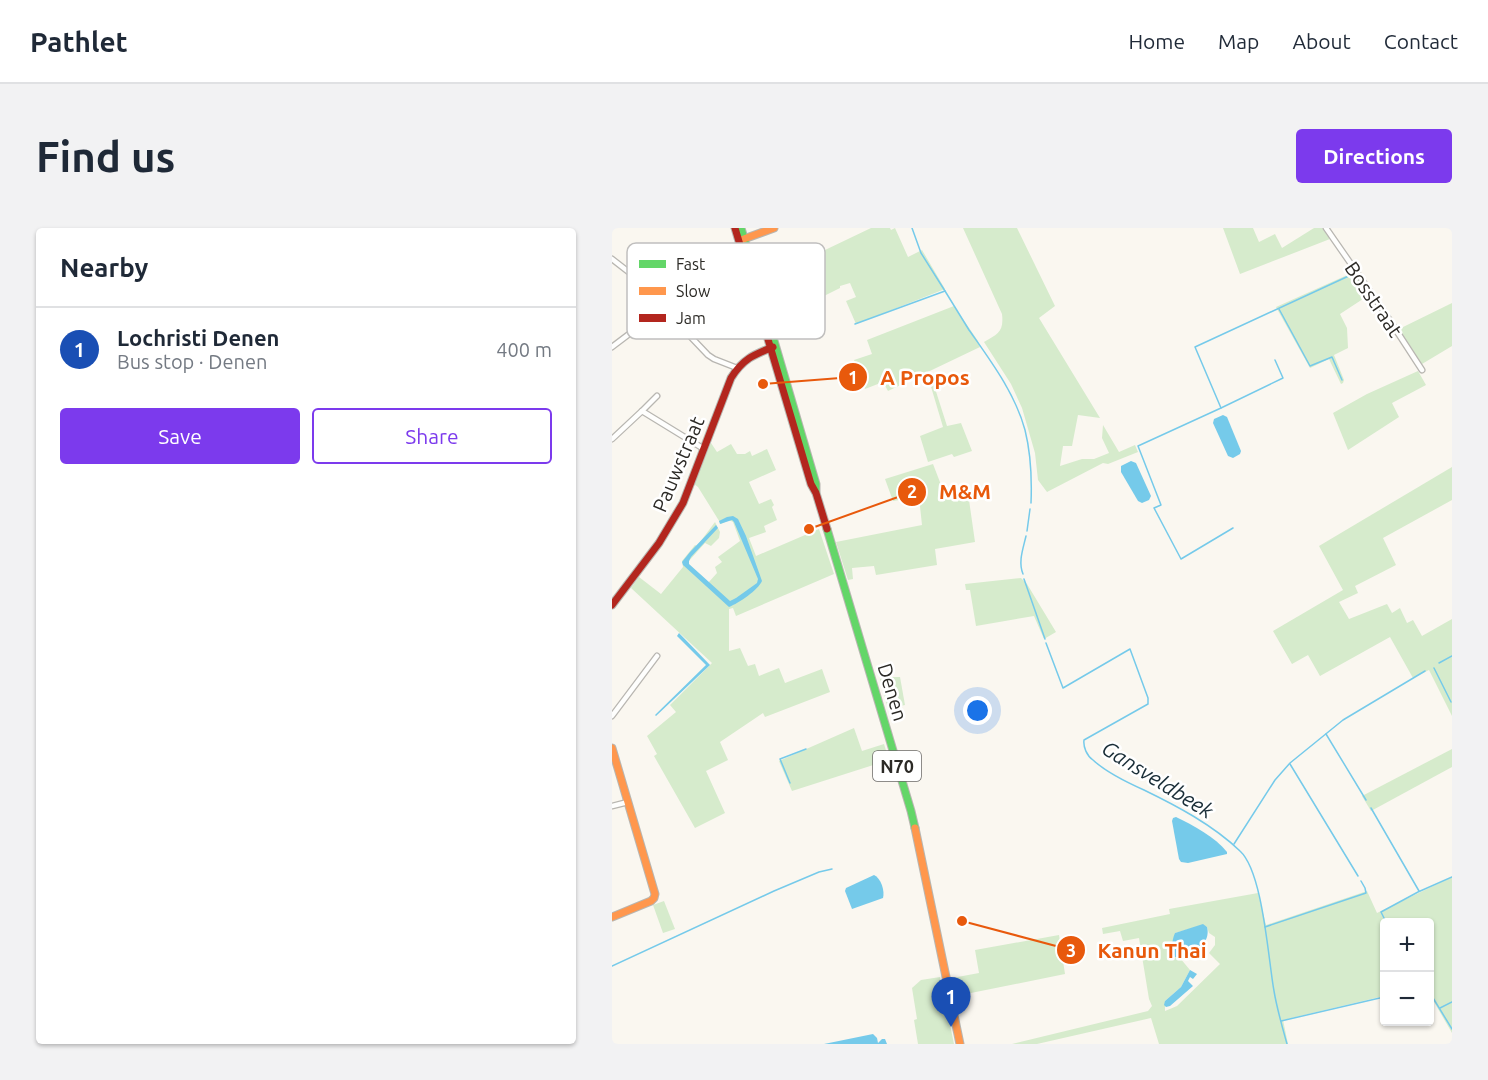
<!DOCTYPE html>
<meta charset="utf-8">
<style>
body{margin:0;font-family:Ubuntu,sans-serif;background:#f2f2f3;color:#1f2937}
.controls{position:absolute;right:18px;bottom:18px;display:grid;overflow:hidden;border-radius:6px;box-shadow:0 2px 4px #0004}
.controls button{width:54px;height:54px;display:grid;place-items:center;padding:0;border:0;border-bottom:2px solid #e0e1e3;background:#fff;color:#1f2937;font:30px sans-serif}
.you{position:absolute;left:366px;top:483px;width:21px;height:21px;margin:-15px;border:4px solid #fff;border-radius:50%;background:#1a73e8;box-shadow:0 0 0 9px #1a73e833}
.badge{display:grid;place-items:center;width:39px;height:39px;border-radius:50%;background:#7c3aed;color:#fff;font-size:20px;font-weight:700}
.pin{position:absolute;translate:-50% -50px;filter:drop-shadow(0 2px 3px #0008)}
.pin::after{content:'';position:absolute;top:32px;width:21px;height:18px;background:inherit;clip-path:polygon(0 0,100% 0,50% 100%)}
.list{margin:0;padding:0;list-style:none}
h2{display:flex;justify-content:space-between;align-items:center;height:78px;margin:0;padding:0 24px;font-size:26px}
h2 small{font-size:20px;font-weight:400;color:#747a83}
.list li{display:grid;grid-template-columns:39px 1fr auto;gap:18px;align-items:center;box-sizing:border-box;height:84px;padding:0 24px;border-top:2px solid #e0e1e3}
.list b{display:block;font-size:22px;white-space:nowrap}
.list p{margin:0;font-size:20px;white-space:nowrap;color:#747a83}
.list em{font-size:20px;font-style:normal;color:#747a83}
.actions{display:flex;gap:12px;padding:18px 24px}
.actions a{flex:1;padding:14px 0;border:2px solid #7c3aed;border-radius:6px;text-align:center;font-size:21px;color:#7c3aed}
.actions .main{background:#7c3aed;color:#fff}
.map{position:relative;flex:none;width:840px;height:816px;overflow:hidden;border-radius:6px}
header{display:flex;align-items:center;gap:36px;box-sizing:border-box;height:84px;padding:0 30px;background:#fff;border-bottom:2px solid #e0e1e3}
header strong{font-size:28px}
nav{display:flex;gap:33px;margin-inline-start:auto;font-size:21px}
.intro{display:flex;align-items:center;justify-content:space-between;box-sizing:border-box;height:144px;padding:0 36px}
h1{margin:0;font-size:42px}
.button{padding:15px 27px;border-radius:6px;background:#7c3aed;color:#fff;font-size:21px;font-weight:700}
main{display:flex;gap:36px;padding:0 36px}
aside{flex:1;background:#fff;border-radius:6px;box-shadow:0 2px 4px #0004}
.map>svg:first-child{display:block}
.green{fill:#d6ebcc;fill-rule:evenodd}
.water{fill:#75caea}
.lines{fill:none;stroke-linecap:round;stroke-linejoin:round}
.stream{stroke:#75caea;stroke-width:1.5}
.street-casing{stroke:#b8b6b1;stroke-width:7}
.fast-casing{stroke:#b8b6b1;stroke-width:9}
.slow-casing{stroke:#b8b6b1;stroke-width:9}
.jam-casing{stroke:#b8b6b1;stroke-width:9}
.street{stroke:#fefefd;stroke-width:4.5}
.fast{stroke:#63d668;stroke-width:7}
.slow{stroke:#ff974d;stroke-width:7}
.jam{stroke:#b3261e;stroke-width:7}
.labels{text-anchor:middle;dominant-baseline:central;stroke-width:5;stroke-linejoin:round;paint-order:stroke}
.shield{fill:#fff;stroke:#6b6a67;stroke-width:1.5}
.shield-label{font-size:18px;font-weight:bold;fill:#2c2a26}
.street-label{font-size:20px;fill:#2c2a26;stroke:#fff}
.water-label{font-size:21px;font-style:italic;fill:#192d37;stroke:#fff}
.key{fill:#fff;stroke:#c0bfbe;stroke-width:1.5}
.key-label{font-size:16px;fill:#2c2a26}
.leader{fill:none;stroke:#e8590c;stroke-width:2}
.callout-dot{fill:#e8590c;stroke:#fff;stroke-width:2}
.mark-label{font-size:18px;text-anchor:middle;font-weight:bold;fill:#fff}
.callout-label{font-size:21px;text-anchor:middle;font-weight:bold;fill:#e8590c;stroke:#fff;stroke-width:5;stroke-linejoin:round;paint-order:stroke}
</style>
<header>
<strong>Pathlet</strong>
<nav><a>Home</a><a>Map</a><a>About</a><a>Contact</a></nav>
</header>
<div class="intro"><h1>Find us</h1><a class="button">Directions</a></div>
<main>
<aside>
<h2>Nearby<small></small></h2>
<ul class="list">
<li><span class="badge" style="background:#1a4fb4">1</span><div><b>Lochristi Denen</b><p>Bus stop · Denen</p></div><em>400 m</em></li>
</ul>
<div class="actions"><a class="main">Save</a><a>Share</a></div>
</aside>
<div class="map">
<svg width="840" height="816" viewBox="0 0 840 816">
<rect width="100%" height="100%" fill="#faf7f0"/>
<g class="green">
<path d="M259 0H278L279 2 283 0 296 29 310 22 333 61 244 96 234 73 244 69 238 55 228 58V60L208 70 207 67 193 71 181 34 189 32 211 20 213 22Z"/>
<path d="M351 0H405L443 78 427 90 488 190 466 187 460 218H451L448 238 470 231H482L497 225 490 210 491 197 507 224 523 217 526 224 496 236 491 235 435 264 426 252 423 225 410 180 399 156 372 114C386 106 392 104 390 86Z"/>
<path d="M611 0H641L647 14 663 6 670 20 702 0H710L718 11 628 46Z"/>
<path d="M742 44 757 67 728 86 735 100 736 120 722 127 732 152 731 155 729 156 717 131 698 140 664 79Z"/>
<path d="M840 75V118L810 136 787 101Z"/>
<path d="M342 78 366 113 368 119 276 163 271 154 253 161 242 132 260 126 255 112Z"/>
<path d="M806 143 814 157 780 175 787 189 736 222 721 185 755 166Z"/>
<path d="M320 151 335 198 349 195 360 223 342 229 340 226 316 234 308 208 331 199 317 152Z"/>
<path d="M99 215 105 224 119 216 125 226H133L138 223 140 228 155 221 164 242 137 254 147 276 159 271 162 277 160 279 165 292 152 298 154 304 137 310 144 328 207 301 222 346 124 388 121 380 117 381V423L128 420 136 438 143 436 147 448 167 440 173 455 210 441 218 464 153 489 151 485 108 514 116 532 94 543 113 585 83 600 42 528 45 526 35 508 64 484 58 477 100 435 19 360 27 349 49 366 71 339 70 333 83 317 85 318 103 294 108 304 107 310 99 318 93 315 76 334 77 337 96 355 105 345 103 339 110 334 106 329 128 313 121 294 117 292 109 296 86 259 82 256Z"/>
<path d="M321 236 331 262 355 258 363 314 323 321 325 337 264 347 262 338 240 340 241 351 236 352 224 314 310 297 307 269 281 273 273 251Z"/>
<path d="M840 239V272L771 310 784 337 743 358 746 365 727 374 737 391 775 376 780 385 788 380 795 395 801 392 810 408 840 391V488L817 442 801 450 778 409 708 448 696 427 680 436 661 403 731 362 707 318Z"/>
<path d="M409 350 415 356 444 404 432 411 422 388 364 398 358 362H354L353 356Z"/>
<path d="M276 449H288L293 477 276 481 268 451Z"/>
<path d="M242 500 250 523 272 516 277 532 180 563 167 533Z"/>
<path d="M840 521V539L759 583 750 568Z"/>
<path d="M840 649V805L818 767V694H772V768L671 792 676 816H547L539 790 425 816H400L536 783 540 778 537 771 527 710 511 713 508 703 491 706 490 700 558 686 557 681 646 665 654 697 755 663 765 685ZM591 697 595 699 597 705 603 709V717L597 725 608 736 565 778 553 783V773L569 759 578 742 568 730 563 729V705Z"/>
<path d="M52 673 63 701 51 705 41 677Z"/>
<path d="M447 707 453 746 344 768 340 750 367 745 363 722Z"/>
<path d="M328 749 342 816H306L302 792 305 791 300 760 309 752Z"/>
</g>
<g class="water">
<path d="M611 187 615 189 629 223 628 226 621 230 616 228 601 195 602 191Z"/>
<path d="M519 233 524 235 539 268 537 272 530 275 526 273 509 244V238Z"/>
<path d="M121 288 126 291 134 308 150 353C146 362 127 375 117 379L71 337 70 334 78 324 104 297 106 300 79 329 77 333V336L118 373 124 370 145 355 146 351 122 294 120 292 108 296 107 293 115 289Z"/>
<path d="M67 405 98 437 44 488 43 487 94 437 65 408Z"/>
<path d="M564 589C581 597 603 609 615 624V626L576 635 569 634 567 631 560 593 561 590Z"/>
<path d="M262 647C269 650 273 663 271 670L240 681 233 663 234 660Z"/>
<path d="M591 696 595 699C598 710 591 721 578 721V725C573 729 569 730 563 729 560 721 559 714 563 705Z"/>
<path d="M578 742 585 746 581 751 578 749 576 753 581 758 558 778 554 779 552 777 553 773 569 759Z"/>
<path d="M261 806 265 810 266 815 270 811H273L275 816H212Z"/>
</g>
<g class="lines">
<g class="stream">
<path d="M300 0 309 25 333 63"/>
<path d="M667 81 698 138 720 129 730 152"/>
<path d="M243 96 333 63C341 76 349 89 357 102 378 132 403 165 413 202 419 226 420 250 419 275"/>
<path d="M609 180 671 150 663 132"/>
<path d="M621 300 569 331 542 280 549 277 526 218 609 180 583 119 741 46"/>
<path d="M415 303 418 281"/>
<path d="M411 346C406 334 411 321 414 308"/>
<path d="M412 351 433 411"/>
<path d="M434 415 451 460 518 421 536 470V476L472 512C471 519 475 528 481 532 495 545 514 554 532 562 565 578 601 597 628 623 651 644 656 730 662 763 665 781 670 798 675 816"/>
<path d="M827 435 840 428"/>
<path d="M822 440 839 474"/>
<path d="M714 506 754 572"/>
<path d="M678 536 746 648"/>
<path d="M178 555 168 531 194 521"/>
<path d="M759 580 807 663"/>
<path d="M622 616 663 552 678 535 731 492 813 443"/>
<path d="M774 694 769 684 806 664 840 649"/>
<path d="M653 699 754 665 753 660 749 653"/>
<path d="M0 738 162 663 207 644 220 641"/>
<path d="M818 765 840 801"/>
<path d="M828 780 840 774"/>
<path d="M669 793 772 769"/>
</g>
<defs>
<g id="street">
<path d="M714 0 771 82 810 142"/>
<path d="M0 31 18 45 96 127 102 131 125 140"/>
<path d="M0 119 74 63"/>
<path d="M30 183 45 168"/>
<path d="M0 211 30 183 92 221"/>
<path d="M0 488 45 428"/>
<path d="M0 578 16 574"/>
</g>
<g id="fast">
<path d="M129 0 204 256V263"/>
<path d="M215 301 299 583 303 600"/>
</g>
<g id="slow">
<path d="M129 12 162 0"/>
<path d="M0 520 43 666 42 670 39 673 0 689"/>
<path d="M303 600 348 816"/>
</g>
<g id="jam">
<path d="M123 0 199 256 204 265 215 301"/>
<path d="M0 377 47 315 71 275 119 150C131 131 141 127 161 119"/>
</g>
</defs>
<use href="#street" class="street-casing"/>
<use href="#fast" class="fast-casing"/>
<use href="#slow" class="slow-casing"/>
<use href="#jam" class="jam-casing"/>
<use href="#street" class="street"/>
<use href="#fast" class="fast"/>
<use href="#slow" class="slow"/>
<use href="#jam" class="jam"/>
</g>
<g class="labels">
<rect class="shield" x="261" y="523" width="48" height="30" rx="4.5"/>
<g class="shield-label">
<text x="285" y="538">N70</text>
</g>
<g class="street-label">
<text transform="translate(762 71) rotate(56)">Bosstraat</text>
<text transform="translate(66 236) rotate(-67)">Pauwstraat</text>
<text transform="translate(281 464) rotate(73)">Denen</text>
</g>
<g class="water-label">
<text transform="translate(546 551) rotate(32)">Gansveldbeek</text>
</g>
</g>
<rect x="15" y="15" width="198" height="96" rx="9" class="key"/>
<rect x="27" y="32" width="27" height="8" fill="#63d668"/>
<rect x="27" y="59" width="27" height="8" fill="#ff974d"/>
<rect x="27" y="86" width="27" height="8" fill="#b3261e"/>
<g class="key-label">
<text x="64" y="42">Fast</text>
<text x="64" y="69">Slow</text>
<text x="64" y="96">Jam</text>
</g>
<path class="leader" d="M151 156L241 149M197 301L300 264M350 693L459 722"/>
<g class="callout-dot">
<circle cx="151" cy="156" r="6"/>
<circle cx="197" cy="301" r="6"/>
<circle cx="350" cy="693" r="6"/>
<circle cx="241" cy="149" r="15"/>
<circle cx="300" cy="264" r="15"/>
<circle cx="459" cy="722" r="15"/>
</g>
<g class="mark-label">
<text x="241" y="156">1</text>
<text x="300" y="270">2</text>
<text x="459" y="729">3</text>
</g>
<g class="callout-label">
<text x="313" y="157">A Propos</text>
<text x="353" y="271">M&amp;M</text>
<text x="540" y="730">Kanun Thai</text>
</g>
</svg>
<div class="controls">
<button>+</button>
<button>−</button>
</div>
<div class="you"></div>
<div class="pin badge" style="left:339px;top:799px;background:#1a4fb4">1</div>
</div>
</main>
